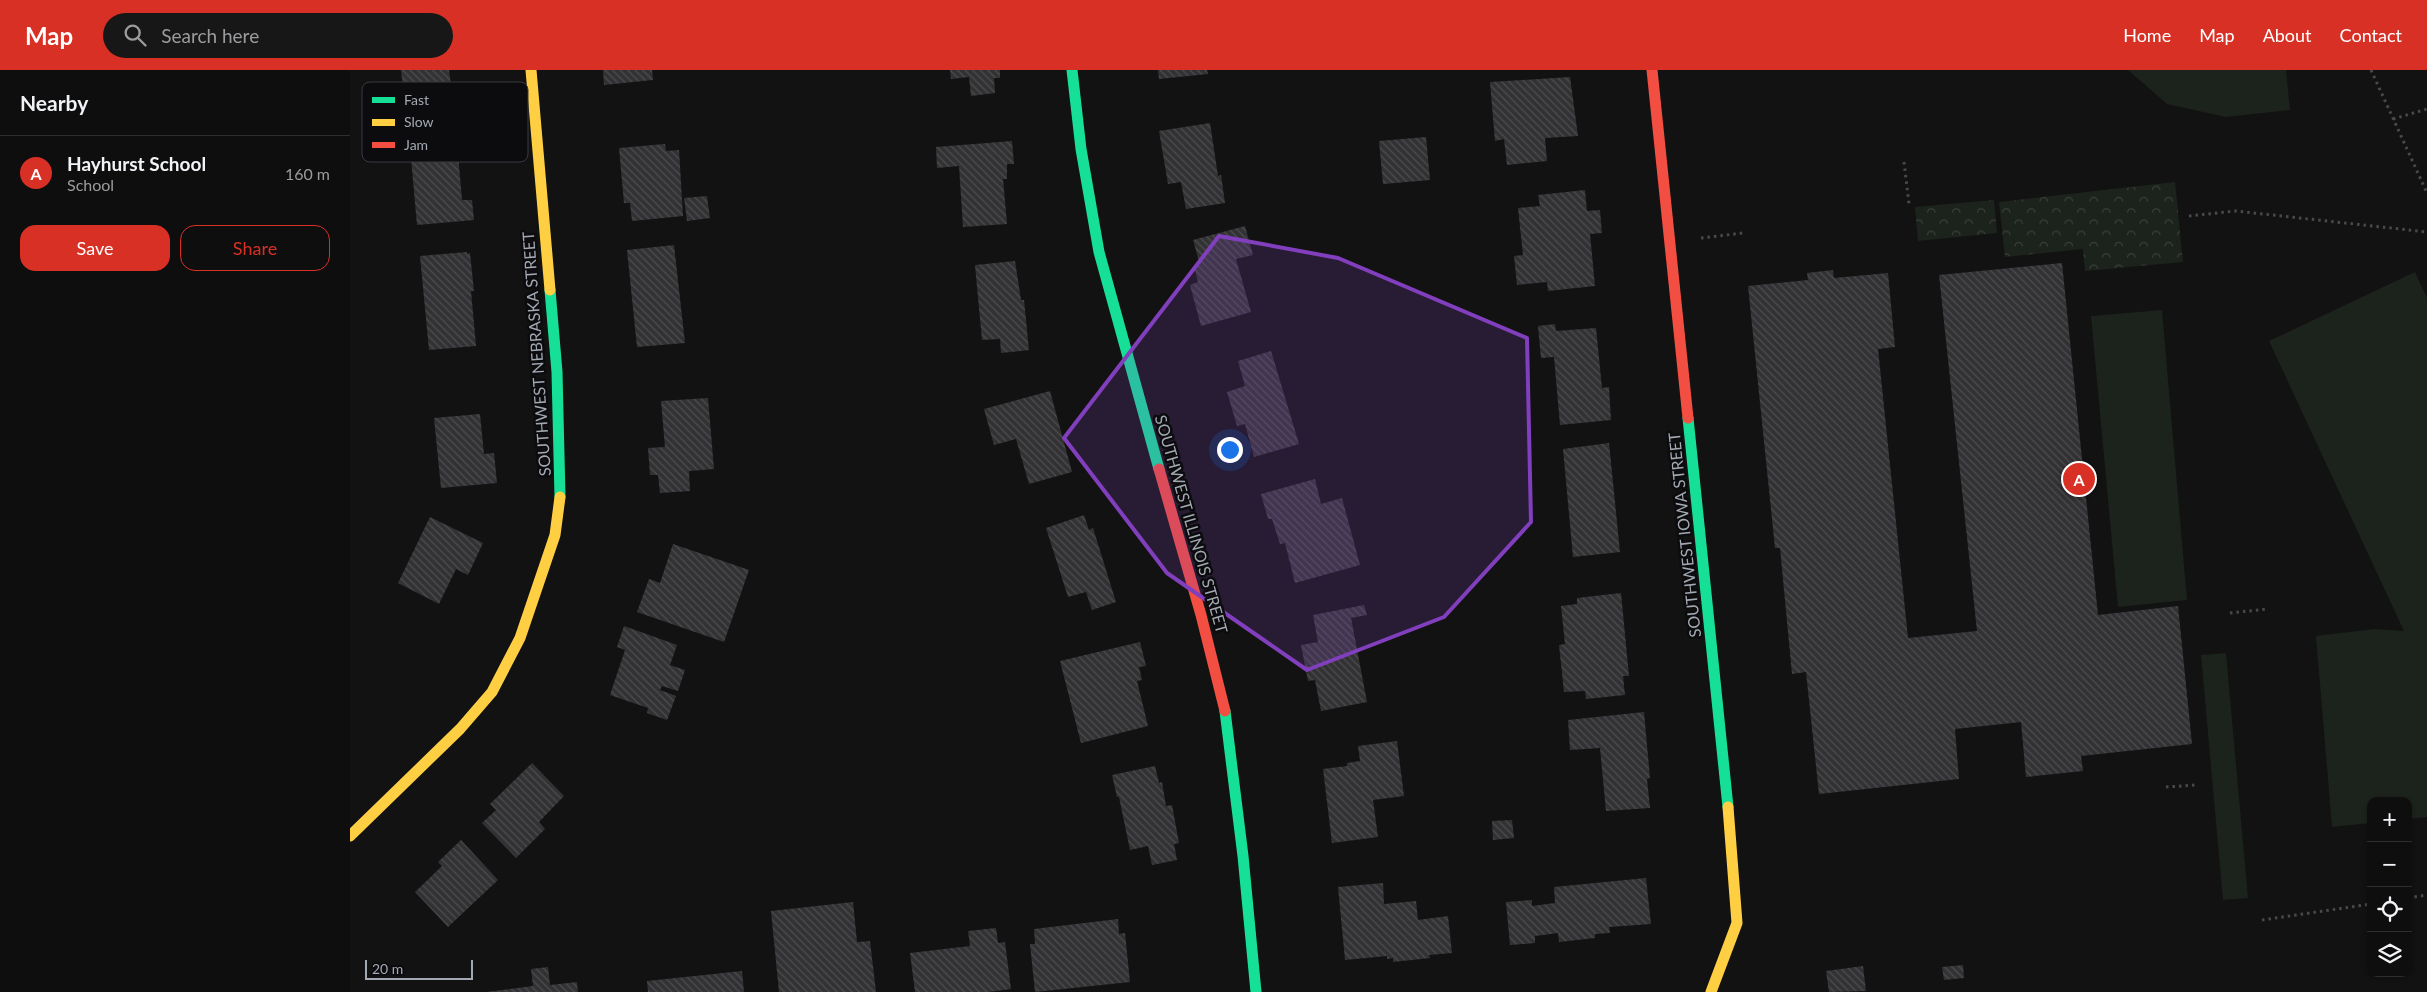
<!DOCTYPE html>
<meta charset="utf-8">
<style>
body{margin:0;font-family:Lato,sans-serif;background:#171717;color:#f1f3f6}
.controls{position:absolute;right:15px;bottom:15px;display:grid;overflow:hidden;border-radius:10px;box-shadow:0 1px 4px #0004}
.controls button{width:45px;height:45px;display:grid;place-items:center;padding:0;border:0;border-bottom:1px solid #2e2e2e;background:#0e0e0e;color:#f1f3f6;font:25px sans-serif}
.scale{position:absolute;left:15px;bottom:12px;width:108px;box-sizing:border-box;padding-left:5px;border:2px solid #a3a9b3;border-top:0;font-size:14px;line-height:18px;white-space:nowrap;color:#a3a9b3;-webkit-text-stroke:4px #0c0c0e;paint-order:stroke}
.you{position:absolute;left:879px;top:379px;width:18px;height:18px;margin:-12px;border:4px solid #fff;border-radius:50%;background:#1a73e8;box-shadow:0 0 0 8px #1a73e833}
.badge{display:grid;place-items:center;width:32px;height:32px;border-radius:50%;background:#d93025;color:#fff;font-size:16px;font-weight:700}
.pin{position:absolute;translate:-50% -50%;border:2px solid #fff;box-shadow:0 1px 5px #0006}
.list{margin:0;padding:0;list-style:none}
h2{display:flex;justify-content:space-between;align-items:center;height:65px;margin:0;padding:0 20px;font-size:21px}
h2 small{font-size:16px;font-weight:400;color:#9b9c9e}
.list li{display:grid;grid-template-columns:32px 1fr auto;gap:15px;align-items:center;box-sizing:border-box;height:75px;padding:0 20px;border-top:1px solid #2e2e2e}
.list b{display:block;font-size:19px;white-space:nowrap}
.list p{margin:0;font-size:16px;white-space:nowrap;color:#9b9c9e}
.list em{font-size:16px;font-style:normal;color:#9b9c9e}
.actions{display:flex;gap:10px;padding:15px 20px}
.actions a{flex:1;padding:11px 0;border:1px solid #d93025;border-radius:15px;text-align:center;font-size:18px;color:#d93025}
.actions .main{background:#d93025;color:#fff}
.icon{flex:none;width:28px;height:28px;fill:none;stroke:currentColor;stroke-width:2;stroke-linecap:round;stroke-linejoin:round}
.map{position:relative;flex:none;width:2077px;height:922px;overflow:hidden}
header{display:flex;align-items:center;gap:30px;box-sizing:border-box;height:70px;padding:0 25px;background:#d93025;color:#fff}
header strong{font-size:24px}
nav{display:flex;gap:28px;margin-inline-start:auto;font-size:18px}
.search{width:350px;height:45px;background:#171717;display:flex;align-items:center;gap:12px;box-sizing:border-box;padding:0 18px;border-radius:28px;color:#9b9c9e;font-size:19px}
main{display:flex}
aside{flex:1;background:#0e0e0e}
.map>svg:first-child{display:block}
.green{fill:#1c221c}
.park{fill:url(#park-crowns)}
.building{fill:url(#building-back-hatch)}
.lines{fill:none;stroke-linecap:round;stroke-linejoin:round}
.path{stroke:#48494d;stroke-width:3;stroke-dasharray:2.5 4;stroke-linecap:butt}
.fast{stroke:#16e098;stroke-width:11}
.slow{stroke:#ffcf43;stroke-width:11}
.jam{stroke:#f24e42;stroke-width:11}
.marked{fill:#813fbd;fill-opacity:0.2;stroke:#813fbd;stroke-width:4;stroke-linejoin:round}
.labels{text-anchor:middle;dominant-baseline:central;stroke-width:5;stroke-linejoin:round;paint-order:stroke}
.street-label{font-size:16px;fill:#a3a9b3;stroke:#0c0c0e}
.key{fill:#0c0c0e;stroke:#393b40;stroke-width:1}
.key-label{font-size:14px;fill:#a3a9b3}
</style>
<header>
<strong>Map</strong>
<div class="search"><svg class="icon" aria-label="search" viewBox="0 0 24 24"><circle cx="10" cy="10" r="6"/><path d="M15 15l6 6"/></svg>Search here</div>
<nav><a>Home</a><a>Map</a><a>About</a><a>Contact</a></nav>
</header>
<main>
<aside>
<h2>Nearby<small></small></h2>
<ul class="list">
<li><span class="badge">A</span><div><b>Hayhurst School</b><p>School</p></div><em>160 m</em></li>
</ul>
<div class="actions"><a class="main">Save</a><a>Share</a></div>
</aside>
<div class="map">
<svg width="2077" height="922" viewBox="0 0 2077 922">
<defs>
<pattern id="park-crowns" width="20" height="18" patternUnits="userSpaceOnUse" patternTransform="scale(1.25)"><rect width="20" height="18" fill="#1c221c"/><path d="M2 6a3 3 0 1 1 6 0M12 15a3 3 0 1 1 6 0" fill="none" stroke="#3a3f3b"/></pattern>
<pattern id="building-back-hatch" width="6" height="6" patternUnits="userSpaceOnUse" patternTransform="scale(1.25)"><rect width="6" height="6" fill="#323235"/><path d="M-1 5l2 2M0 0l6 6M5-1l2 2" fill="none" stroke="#4d4d50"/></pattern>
</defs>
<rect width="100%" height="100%" fill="#121212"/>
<g class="green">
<path d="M1778 0H1936L1940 40 1876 47 1817 34Z"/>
<path d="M2065 202 2077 228V747L2058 749V731H2021V753L1982 757 1966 566 2024 559 2054 561 1919 271Z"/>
<path d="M1812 240 1837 530 1768 537 1741 246Z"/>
<path d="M1876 583 1898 828 1873 830 1851 585Z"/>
</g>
<g class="park">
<path d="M1825 112 1833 192 1735 201 1733 179 1655 187 1649 132Z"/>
<path d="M1644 130 1647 163 1568 171 1565 137Z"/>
</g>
<g class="building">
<path d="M51 0H99L102 23 54 29Z"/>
<path d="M253 0H302L303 10 254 15Z"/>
<path d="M600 0H650V8H644L645 23 621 26 619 7 601 9Z"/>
<path d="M808 0H857L858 4 809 9Z"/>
<path d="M1220 7 1228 66 1195 68 1197 91 1157 95 1154 69 1145 71 1140 12Z"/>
<path d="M860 53 868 106 871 105 875 133 836 139 831 112 818 114 809 61Z"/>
<path d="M1076 67 1080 110 1033 114 1029 71Z"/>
<path d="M662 71 664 94H657V109H653L657 154 613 157 609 96 587 98 586 77Z"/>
<path d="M315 74 316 81 329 80 333 146 282 151 280 133H274L269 78Z"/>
<path d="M108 84 112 130H122L124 150 67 155 61 88Z"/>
<path d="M1235 120 1237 141 1250 140 1252 163 1240 164 1245 216 1198 221 1197 212 1167 215 1164 186 1173 185 1168 138 1190 136 1188 125Z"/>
<path d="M357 126 360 148 337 151 334 128Z"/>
<path d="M895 156 903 185 886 189 901 242 851 256 840 215 848 212 844 196 850 195 843 170Z"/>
<path d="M324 175 335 273 287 277 277 180Z"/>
<path d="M117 182V184L120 183 124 221H121L126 276 79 280 70 186Z"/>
<path d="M665 191 671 230H674L679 280 651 283 650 269 632 270 625 195Z"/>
<path d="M1712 193 1748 545 1828 536 1842 674 1731 686 1733 701 1676 707 1671 652 1605 659 1609 709 1469 724 1456 602 1442 604 1430 478H1425L1398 216 1458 210 1457 203 1483 200 1484 208 1538 203 1545 277 1528 279 1558 568 1627 561 1589 205Z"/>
<path d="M1205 254 1206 261 1246 258 1252 318 1259 317 1261 350 1210 355 1204 287 1191 288 1188 256Z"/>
<path d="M921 281 949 374 904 387 895 354 887 356 877 322 895 316 888 291Z"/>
<path d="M700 321 722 402 679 414 666 369 644 375 634 339Z"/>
<path d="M358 328 364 399 339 401 340 421 310 423 308 405H300L298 378 315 377 311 331Z"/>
<path d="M130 344 134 384 144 383 147 413 91 418 84 348Z"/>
<path d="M1259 373 1270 482 1223 487 1213 379Z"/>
<path d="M965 409 971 434 992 428 1010 495 945 513 935 473 930 474 922 449H918L911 424Z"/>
<path d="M734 445 739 460 743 458 766 532 742 540 736 522 718 527 696 458Z"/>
<path d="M80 447 133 473 118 505 106 499 89 534 48 513Z"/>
<path d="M323 474 399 500 374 572 287 542 299 509 310 513Z"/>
<path d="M1271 523 1279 606H1273L1275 625 1236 629 1235 621 1214 622 1209 575 1215 574 1211 536 1227 534V528Z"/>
<path d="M1014 535 1017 545 1001 548 1017 632 971 641 965 610 958 611 951 575 968 572 963 545Z"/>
<path d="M274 556 327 575 320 595 335 600 328 621 312 616 310 620 326 626 317 650 297 643 298 638 260 625 275 580 267 577Z"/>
<path d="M790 572 796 596 789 597 792 610 787 611 798 656 731 673 710 591Z"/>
<path d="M1294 642 1300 708 1297 709 1300 738 1256 741 1250 678 1220 680 1218 650Z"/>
<path d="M1047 671 1054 726 1023 730 1028 767 982 773 973 699 997 696V693L1010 691 1008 676Z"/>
<path d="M182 693 214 726 189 752 195 759 166 788 132 753 146 740 140 734Z"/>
<path d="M805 696 809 713 812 712 816 736 822 735 829 773 824 774 827 790 802 795 798 776 780 780 769 727H767L762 705Z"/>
<path d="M1162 750 1164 768 1143 770 1142 751Z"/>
<path d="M111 770 148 810 98 857 65 822 92 796 88 792Z"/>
<path d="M1296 808 1301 854 1259 857 1260 863 1245 864V868L1209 872 1208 863 1185 866V873L1160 875 1156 832 1182 830V836L1205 833 1204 817Z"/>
<path d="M1033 813 1034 834 1066 831 1068 850 1098 846 1102 883 1079 885 1080 888 1043 892V888L1037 889V886L995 890 988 817Z"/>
<path d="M503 832 507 872 520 871 526 922H429L421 841Z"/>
<path d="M768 849 769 864 775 863 780 912 685 922 680 874H685L684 859Z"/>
<path d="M646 858 648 873 655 872 661 919 638 922H565L560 883 620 876 618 861Z"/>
<path d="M1613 895 1614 908 1594 910 1592 897Z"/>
<path d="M1513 896 1516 921 1479 922 1476 901Z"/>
<path d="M198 897 200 915 227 912 228 922H136L183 916 181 899Z"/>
<path d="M392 901 394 922H298L297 911Z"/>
</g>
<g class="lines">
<g class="path">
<path d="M2021 0 2077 123"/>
<path d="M2043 49 2077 39"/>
<path d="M1554 92 1559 134"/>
<path d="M1839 146 1886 141 2077 162"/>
<path d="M1351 168 1393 163"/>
<path d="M1880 543 1917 539"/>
<path d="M1816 717 1846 715"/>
<path d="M2058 828 2077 825"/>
<path d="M1912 850 2021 834"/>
</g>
<g class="fast">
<path d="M722 0 731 79 749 182 809 399"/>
<path d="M200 220 207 302 210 427"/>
<path d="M1338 348 1378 737"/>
<path d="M875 641 893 786 906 922"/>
</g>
<g class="slow">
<path d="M181 0 200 220"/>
<path d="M0 766 110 659 142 622 170 568 205 465 210 427"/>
<path d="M1361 922 1387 853 1378 737"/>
</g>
<g class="jam">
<path d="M1302 0 1338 348"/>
<path d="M809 399 851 545 875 641"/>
</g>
</g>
<path class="marked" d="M869 166 988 188 1177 268 1181 452 1094 547 957 600 817 503 714 368Z"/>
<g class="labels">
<g class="street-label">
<text transform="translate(186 284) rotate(-94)">SOUTHWEST NEBRASKA STREET</text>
<text transform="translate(842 454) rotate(74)">SOUTHWEST ILLINOIS STREET</text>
<text transform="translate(1334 465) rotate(-96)">SOUTHWEST IOWA STREET</text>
</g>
</g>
<rect x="12" y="12" width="166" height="80" rx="8" class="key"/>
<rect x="22" y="27" width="23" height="6" fill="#16e098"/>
<rect x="22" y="49" width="23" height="7" fill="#ffcf43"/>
<rect x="22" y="72" width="23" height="6" fill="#f24e42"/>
<g class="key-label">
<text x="54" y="35">Fast</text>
<text x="54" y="57">Slow</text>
<text x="54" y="80">Jam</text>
</g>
</svg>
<div class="controls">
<button>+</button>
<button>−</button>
<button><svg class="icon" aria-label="locate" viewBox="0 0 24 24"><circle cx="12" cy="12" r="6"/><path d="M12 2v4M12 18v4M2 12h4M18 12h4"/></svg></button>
<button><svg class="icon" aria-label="layers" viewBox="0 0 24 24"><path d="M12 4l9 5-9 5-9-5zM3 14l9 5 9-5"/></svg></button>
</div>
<div class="scale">20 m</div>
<div class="you"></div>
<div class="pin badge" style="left:1729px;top:409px">A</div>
</div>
</main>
